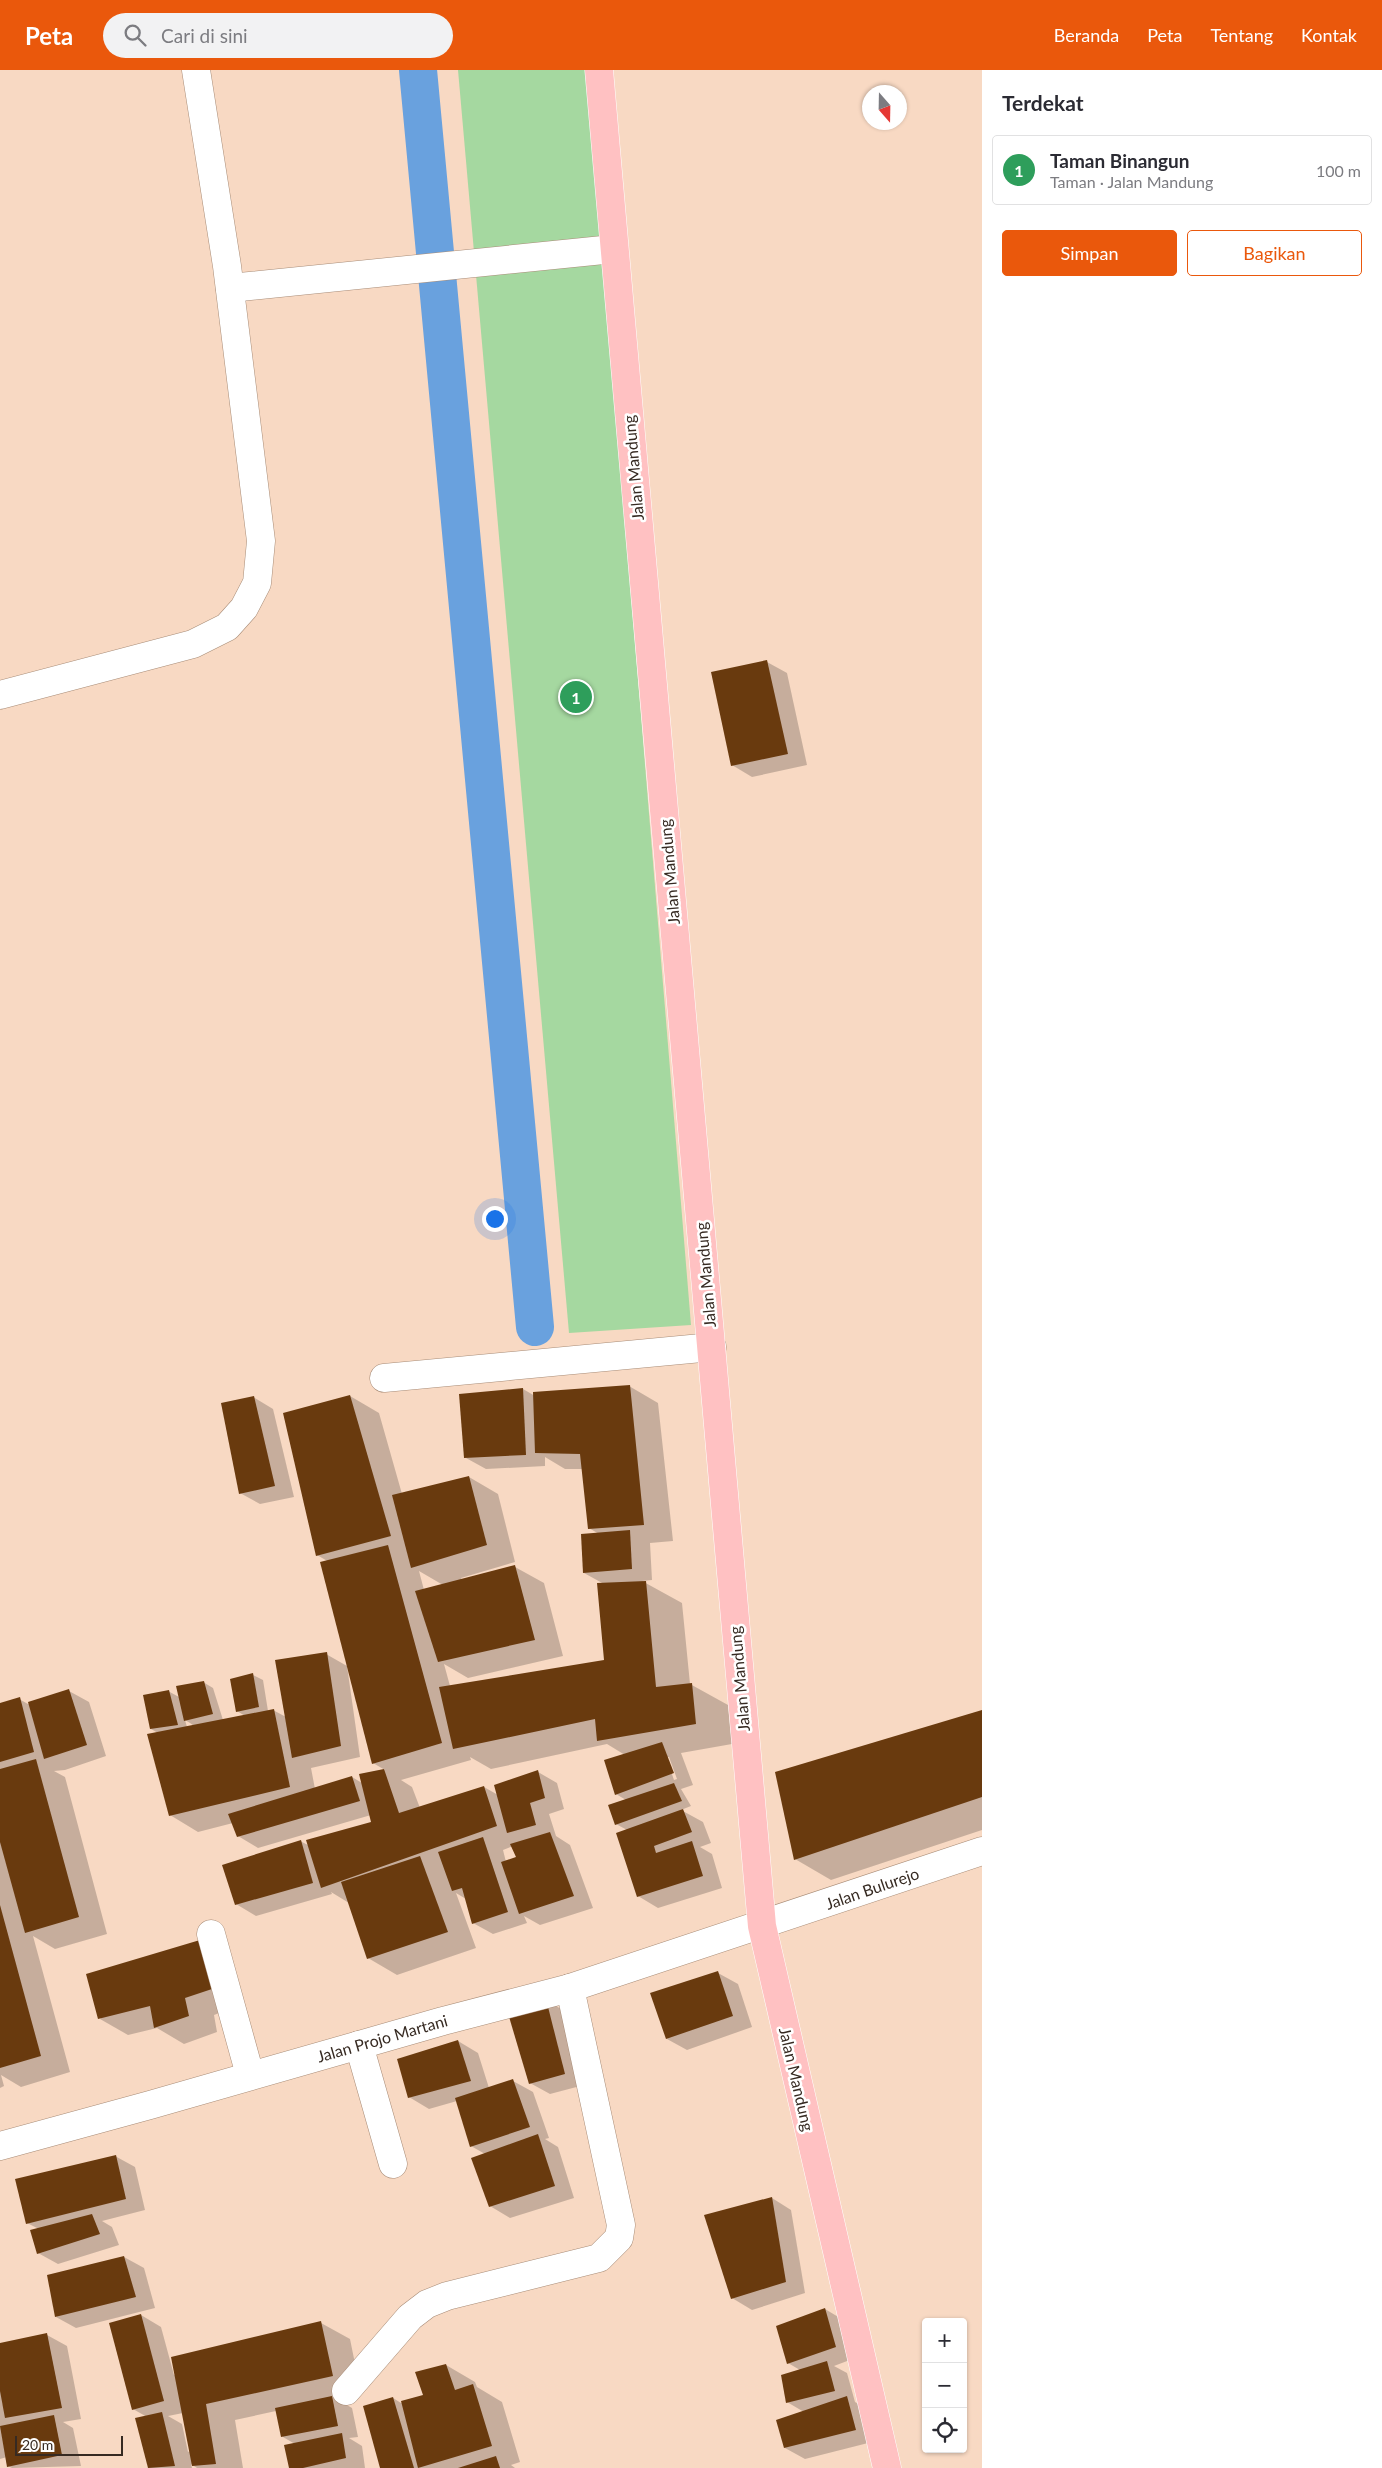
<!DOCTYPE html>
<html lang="id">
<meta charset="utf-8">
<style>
body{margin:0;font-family:Lato,sans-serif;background:#f2f2f3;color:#2b2b33}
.controls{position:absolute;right:15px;bottom:15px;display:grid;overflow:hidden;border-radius:5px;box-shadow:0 1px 4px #0004}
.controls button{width:45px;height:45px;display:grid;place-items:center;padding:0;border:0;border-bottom:1px solid #e1e1e2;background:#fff;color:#2b2b33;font:25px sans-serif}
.compass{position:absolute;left:862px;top:15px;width:45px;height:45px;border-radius:50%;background:#fff;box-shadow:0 1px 4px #0004;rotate:160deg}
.scale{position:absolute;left:15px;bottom:12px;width:108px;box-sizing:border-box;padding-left:5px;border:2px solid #362a22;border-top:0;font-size:14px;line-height:18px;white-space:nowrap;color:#362a22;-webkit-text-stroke:4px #fff;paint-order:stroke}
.you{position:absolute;left:494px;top:1148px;width:18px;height:18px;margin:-12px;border:4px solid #fff;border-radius:50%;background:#1a73e8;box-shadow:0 0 0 8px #1a73e833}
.badge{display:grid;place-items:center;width:32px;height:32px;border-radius:50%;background:#ea580c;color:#fff;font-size:16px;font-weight:700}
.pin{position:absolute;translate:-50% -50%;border:2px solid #fff;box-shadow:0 1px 5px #0006}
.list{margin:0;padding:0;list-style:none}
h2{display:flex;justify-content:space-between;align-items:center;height:65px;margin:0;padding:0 20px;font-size:21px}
h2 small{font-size:16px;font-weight:400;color:#7c7c81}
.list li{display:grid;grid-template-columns:32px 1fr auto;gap:15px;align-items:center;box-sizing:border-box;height:70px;margin:0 10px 10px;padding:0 10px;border:1px solid #e1e1e2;border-radius:5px}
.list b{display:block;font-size:19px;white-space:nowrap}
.list p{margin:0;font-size:16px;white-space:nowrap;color:#7c7c81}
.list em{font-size:16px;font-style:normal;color:#7c7c81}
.actions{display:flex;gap:10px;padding:15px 20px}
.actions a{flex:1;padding:11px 0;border:1px solid #ea580c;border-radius:5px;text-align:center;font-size:18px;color:#ea580c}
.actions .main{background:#ea580c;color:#fff}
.icon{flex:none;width:28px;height:28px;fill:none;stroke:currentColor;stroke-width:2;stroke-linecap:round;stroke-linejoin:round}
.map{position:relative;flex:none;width:982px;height:2398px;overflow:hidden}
header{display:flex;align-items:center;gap:30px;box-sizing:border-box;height:70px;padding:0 25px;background:#ea580c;color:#fff}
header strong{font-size:24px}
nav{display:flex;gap:28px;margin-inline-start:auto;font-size:18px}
.search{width:350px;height:45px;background:#f2f2f3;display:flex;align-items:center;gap:12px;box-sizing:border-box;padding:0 18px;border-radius:28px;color:#7c7c81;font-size:19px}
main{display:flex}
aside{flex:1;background:#fff}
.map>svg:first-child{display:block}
.green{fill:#a5d8a0}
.shadow{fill:#0003;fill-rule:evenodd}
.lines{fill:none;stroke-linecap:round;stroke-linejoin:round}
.canal{stroke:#69a1de;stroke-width:38}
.building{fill:#693a0e}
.minor-casing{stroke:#a88c77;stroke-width:29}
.major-casing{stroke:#fff;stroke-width:29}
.minor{stroke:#fff;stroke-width:28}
.major{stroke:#ffc1c2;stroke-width:28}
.labels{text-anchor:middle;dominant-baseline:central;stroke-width:5;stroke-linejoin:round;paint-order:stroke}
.street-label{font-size:16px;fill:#362a22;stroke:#fff}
</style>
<header>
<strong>Peta</strong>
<div class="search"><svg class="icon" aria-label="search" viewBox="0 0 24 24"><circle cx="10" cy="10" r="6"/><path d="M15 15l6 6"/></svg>Cari di sini</div>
<nav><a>Beranda</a><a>Peta</a><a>Tentang</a><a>Kontak</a></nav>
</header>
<main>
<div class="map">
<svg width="982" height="2398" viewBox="0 0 982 2398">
<rect width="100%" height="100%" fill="#f8d9c3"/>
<path class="green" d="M458 0H588L691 1255 569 1263Z"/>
<g class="shadow">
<path d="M767 592 787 603 807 695 752 707 732 695Z"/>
<path d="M629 1316 658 1333 673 1471 650 1473 652 1510 642 1511 682 1533 690 1614 728 1635 732 1674 681 1683 693 1715 681 1719 691 1736 681 1740 703 1752 711 1773 700 1777 712 1784 722 1818 658 1838 638 1826 627 1760 616 1754 626 1730 616 1724 625 1685 607 1674 491 1699 470 1687 471 1690 401 1710 412 1717 420 1738 484 1717 498 1725 538 1702 557 1713 564 1739 549 1744 556 1766 570 1775 593 1838 540 1855 524 1846 527 1853 493 1864 473 1853 466 1829 456 1823 476 1878 397 1905 368 1888 349 1833 331 1822 332 1824 256 1846 236 1834 300 1771 310 1776 373 1752 371 1745 258 1778 238 1766 233 1753 198 1762 170 1745 158 1663 151 1659 168 1621 179 1627 203 1612 213 1618 223 1650 245 1646 237 1641 253 1605 263 1610 268 1641 273 1640 286 1647 326 1584 347 1596 360 1687 311 1698 315 1719 352 1707 362 1713 360 1705 385 1700 373 1693 329 1492 317 1485 350 1326 379 1343 402 1424 469 1407 498 1424 515 1492 461 1508 462 1510 515 1497 544 1513 563 1586 468 1608 444 1594 450 1616 605 1592 604 1514 584 1503 599 1464 589 1458 583 1399H565L545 1387V1396L486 1399 466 1388 523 1319 535 1326ZM419 1501 443 1515 424 1520ZM185 1650 190 1653 194 1656 187 1657ZM666 1687H669L677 1709 674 1710ZM513 1776 517 1787 506 1792 503 1780Z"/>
<path d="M253 1327 273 1339 294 1427 260 1434 240 1423Z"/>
<path d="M69 1621 89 1632 106 1686 65 1700 54 1701 65 1707 107 1864 55 1879 33 1866 70 2002 21 2017 1 2005 4 2016 0 2018V1634L19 1629 28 1634Z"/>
<path d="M982 1642V1760L831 1810 795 1789Z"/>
<path d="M200 1871 243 1934 214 1945 217 1962 184 1974 157 1958 128 1965 100 1949Z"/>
<path d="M718 1903 738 1914 752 1957 687 1980 667 1969Z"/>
<path d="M546 1930 566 1942 584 2015 550 2024 530 2013Z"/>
<path d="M458 1971 478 1983 489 2018 513 2011 533 2022 549 2068 545 2069 558 2077 574 2128 510 2148 490 2136 485 2084 471 2076 457 2031 429 2039 409 2027Z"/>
<path d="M115 2086 135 2097 145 2140 102 2151 112 2157 119 2175 58 2194 38 2183 39 2159 27 2153Z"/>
<path d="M772 2128 791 2140 805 2223 752 2240 732 2228Z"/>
<path d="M124 2187 144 2198 155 2238 76 2258 56 2247Z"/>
<path d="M825 2239 845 2251 855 2288 834 2296 847 2303 855 2332 867 2339 876 2371 805 2389 785 2378 804 2342 787 2332 800 2300 788 2293Z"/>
<path d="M141 2245 161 2257 174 2305 321 2253 350 2269 361 2323 335 2328 352 2338 358 2367 349 2368 362 2376 365 2398H290L295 2374 283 2367 276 2341 235 2350 243 2398H197L191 2394 192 2398H149L137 2349 147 2347 133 2339ZM183 2343 190 2381 188 2382 182 2354 168 2346Z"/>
<path d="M47 2265 67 2276 81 2349 63 2352 73 2358 81 2396 12 2398 8 2396 7 2387 0 2389V2274Z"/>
<path d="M446 2295 475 2312 477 2317 502 2332 520 2392 511 2395 515 2398H382L393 2328 401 2333 425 2326Z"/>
</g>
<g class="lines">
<path class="canal" d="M418 0 535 1257"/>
</g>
<g class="building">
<path d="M767 590 788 684 731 696 711 602Z"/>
<path d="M630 1315 644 1455 588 1459 580 1384 535 1383 533 1322Z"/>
<path d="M523 1318 526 1385 464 1388 459 1324Z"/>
<path d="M350 1325 391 1466 316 1486 283 1343Z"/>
<path d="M254 1326 275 1416 239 1424 221 1333Z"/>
<path d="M469 1406 487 1475 411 1498 392 1425Z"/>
<path d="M630 1460 632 1499 583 1503 581 1464Z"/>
<path d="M388 1475 442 1673 372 1694 320 1492Z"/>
<path d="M515 1495 535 1570 438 1592 415 1521Z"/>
<path d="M646 1511 656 1617 692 1613 696 1654 597 1671 595 1649 453 1679 439 1617 604 1590 597 1513Z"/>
<path d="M327 1582 341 1676 292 1688 275 1590Z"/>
<path d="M253 1603 259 1637 236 1642 230 1609Z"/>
<path d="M204 1611 213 1644 184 1651 176 1616Z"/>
<path d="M69 1619 87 1675 44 1689 28 1632Z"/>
<path d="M169 1620 178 1655 150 1659 143 1625Z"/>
<path d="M20 1627 34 1682 0 1692V1633Z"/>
<path d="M274 1639 290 1717 169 1746 147 1664Z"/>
<path d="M982 1640V1727L794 1790 775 1702Z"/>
<path d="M662 1672 674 1703 615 1725 604 1690Z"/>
<path d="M36 1689 79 1847 25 1863 0 1772V1699Z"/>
<path d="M384 1699 399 1743 484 1716 497 1756 321 1818 306 1770 371 1752 359 1704Z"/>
<path d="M538 1700 545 1728 530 1733 536 1755 507 1763 494 1715Z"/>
<path d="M352 1706 360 1731 237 1767 228 1744Z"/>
<path d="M674 1713 682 1731 615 1755 608 1735Z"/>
<path d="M683 1739 692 1762 654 1776 656 1783 692 1771 703 1806 637 1827 616 1763Z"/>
<path d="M550 1762 574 1826 519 1844 501 1792 516 1787 510 1774Z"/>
<path d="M483 1767 508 1842 472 1854 462 1818 452 1821 438 1782Z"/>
<path d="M301 1770 313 1813 235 1835 222 1795Z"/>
<path d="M420 1786 448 1862 367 1889 341 1812Z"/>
<path d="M0 1835 41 1986 0 1998Z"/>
<path d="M200 1870 215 1918 185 1928 189 1946 154 1958 150 1936 98 1949 86 1904Z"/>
<path d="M718 1901 733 1946 666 1969 650 1923Z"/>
<path d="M546 1929 565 2004 529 2014 507 1940Z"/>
<path d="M458 1970 471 2011 408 2028 397 1989Z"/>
<path d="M513 2009 530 2057 470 2077 455 2028Z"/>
<path d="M538 2064 555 2116 489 2137 471 2088Z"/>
<path d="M116 2085 126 2129 26 2154 15 2109Z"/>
<path d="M772 2127 786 2212 731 2229 704 2145Z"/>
<path d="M92 2144 100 2164 37 2184 30 2160Z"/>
<path d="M124 2186 136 2227 55 2247 47 2205Z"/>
<path d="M825 2238 836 2277 787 2294 776 2256Z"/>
<path d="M141 2244 164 2331 132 2340 109 2253Z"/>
<path d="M321 2251 333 2306 206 2334 216 2394 192 2396 171 2287Z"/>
<path d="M47 2263 62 2338 5 2348 0 2321V2273Z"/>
<path d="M827 2291 835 2321 786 2333 781 2305Z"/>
<path d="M446 2294 455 2320 473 2314 492 2376 418 2398 401 2331 423 2325 415 2302Z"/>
<path d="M332 2326 338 2356 281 2367 275 2338Z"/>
<path d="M847 2326 856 2360 784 2378 776 2350Z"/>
<path d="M393 2327 414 2398H380L363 2336Z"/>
<path d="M162 2342 175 2396 148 2398 135 2348Z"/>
<path d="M54 2345 62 2385 7 2397 0 2356Z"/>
<path d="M342 2363 346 2388 303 2398H289L284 2375Z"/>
<path d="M496 2386 500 2398H458Z"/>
</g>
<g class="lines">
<defs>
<g id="minor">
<path d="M230 218 613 179"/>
<path d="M0 625 193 574 227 557 244 538 257 513 261 471 227 196 196 0"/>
<path d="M384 1308 712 1277"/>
<path d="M211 1864 250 2005"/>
<path d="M359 1975 393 2094"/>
<path d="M0 2076 150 2035 443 1951 570 1918 982 1781"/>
<path d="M346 2321 410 2247 427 2234 447 2226 599 2188 619 2168 621 2155 570 1918"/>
</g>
<path id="major" d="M599 0 762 1856 887 2398"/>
</defs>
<use href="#minor" class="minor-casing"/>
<use href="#major" class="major-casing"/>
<use href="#minor" class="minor"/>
<use href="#major" class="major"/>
</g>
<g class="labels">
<g class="street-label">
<text transform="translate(633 398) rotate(-95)">Jalan Mandung</text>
<text transform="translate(669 802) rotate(-95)">Jalan Mandung</text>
<text transform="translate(705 1205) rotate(-95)">Jalan Mandung</text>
<text transform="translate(739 1609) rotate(-95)">Jalan Mandung</text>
<text transform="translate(872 1818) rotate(-19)">Jalan Bulurejo</text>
<text transform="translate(382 1968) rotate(-16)">Jalan Projo Martani</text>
<text transform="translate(797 2009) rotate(77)">Jalan Mandung</text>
</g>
</g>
</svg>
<div class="controls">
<button>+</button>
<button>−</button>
<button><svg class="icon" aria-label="locate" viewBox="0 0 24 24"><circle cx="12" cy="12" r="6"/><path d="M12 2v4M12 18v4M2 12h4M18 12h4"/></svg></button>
</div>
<svg class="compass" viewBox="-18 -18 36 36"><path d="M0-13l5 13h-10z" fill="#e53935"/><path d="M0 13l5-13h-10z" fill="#7c7c81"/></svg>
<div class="scale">20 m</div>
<div class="you"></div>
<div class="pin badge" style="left:576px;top:627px;background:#2e9e5b">1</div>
</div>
<aside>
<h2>Terdekat<small></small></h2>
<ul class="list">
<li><span class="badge" style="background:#2e9e5b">1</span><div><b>Taman Binangun</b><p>Taman · Jalan Mandung</p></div><em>100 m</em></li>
</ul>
<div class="actions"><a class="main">Simpan</a><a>Bagikan</a></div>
</aside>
</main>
